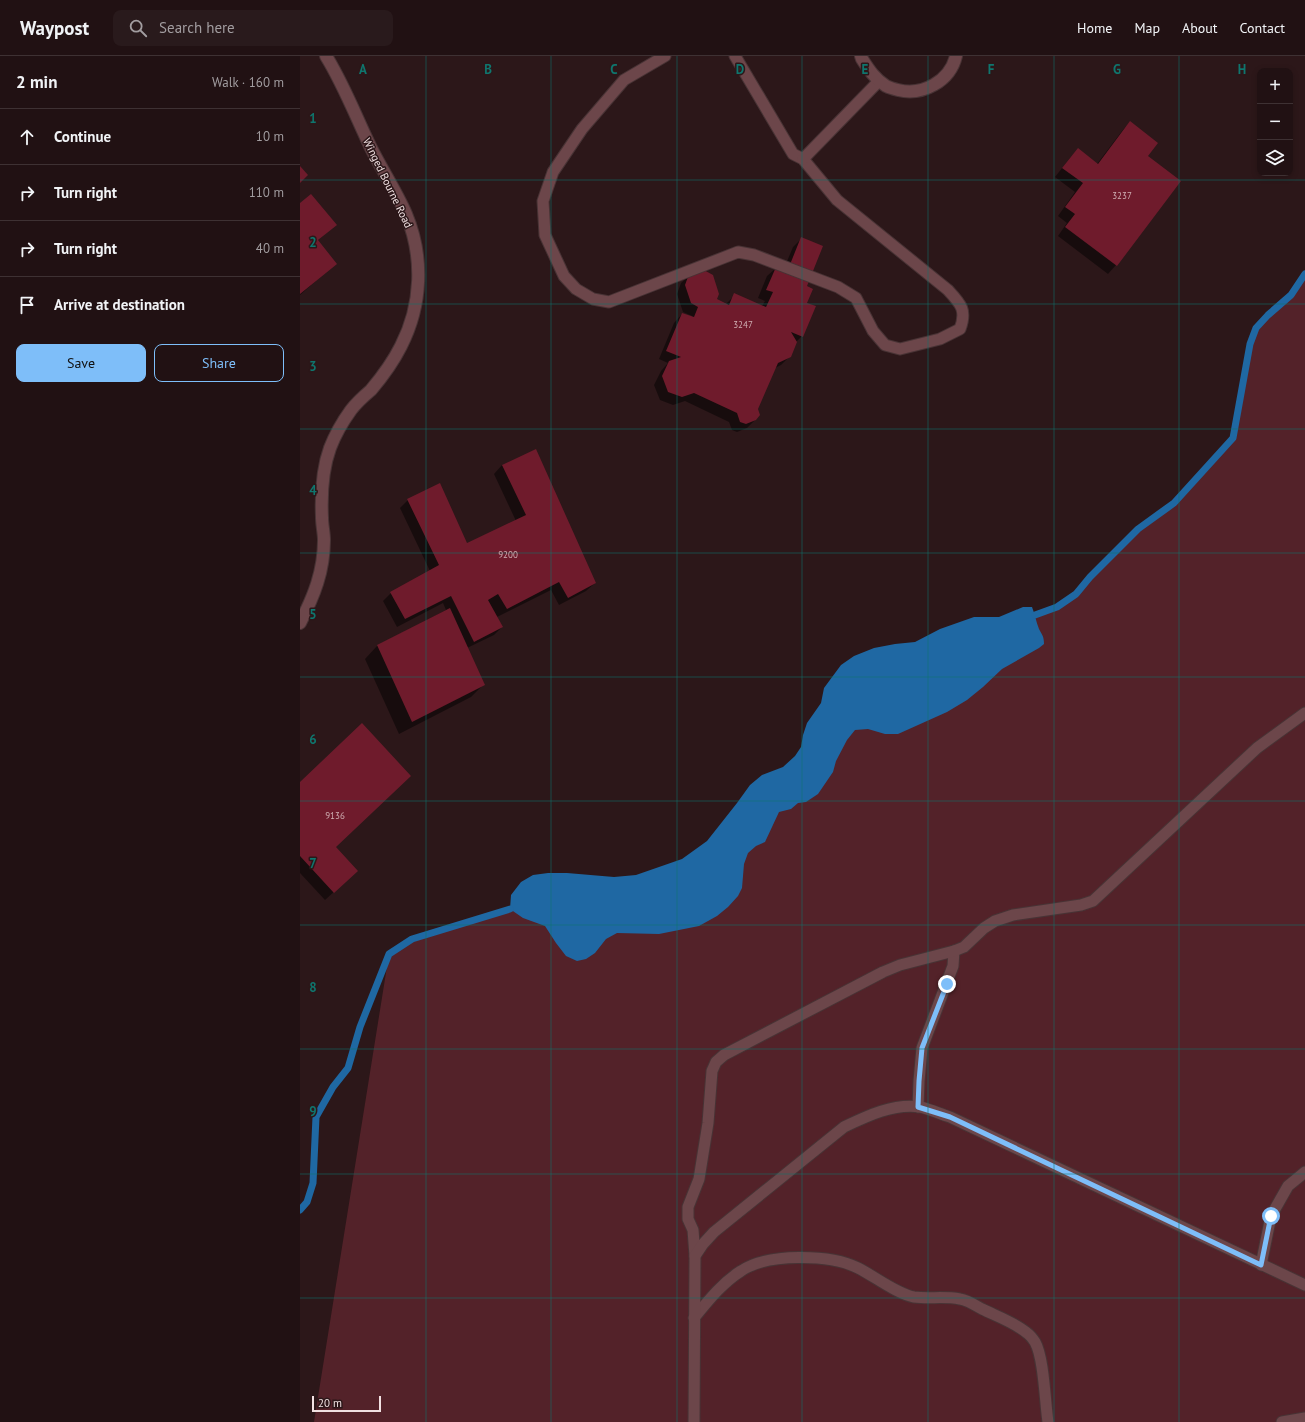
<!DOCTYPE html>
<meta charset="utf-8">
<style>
body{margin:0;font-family:"PT Sans",sans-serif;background:#291a1c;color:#f1f3f6}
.controls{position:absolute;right:12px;top:12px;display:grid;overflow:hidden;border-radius:8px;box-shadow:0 2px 6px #0003}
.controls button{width:36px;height:36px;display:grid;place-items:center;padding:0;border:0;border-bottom:1px solid #3e3133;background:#211113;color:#f1f3f6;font:20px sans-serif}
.scale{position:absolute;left:12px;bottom:10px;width:69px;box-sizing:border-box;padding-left:4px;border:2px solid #f1e1e2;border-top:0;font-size:11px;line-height:14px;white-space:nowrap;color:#f1e1e2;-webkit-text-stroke:3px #2c1719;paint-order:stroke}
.stop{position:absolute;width:12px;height:12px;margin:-9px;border:3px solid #7ebef9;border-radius:50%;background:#fff}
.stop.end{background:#7ebef9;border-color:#fff;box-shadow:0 1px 4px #0008}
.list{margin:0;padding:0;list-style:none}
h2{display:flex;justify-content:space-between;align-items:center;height:52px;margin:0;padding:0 16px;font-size:17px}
h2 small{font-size:13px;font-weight:400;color:#a29da0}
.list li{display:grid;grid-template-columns:26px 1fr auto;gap:12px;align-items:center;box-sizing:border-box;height:56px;padding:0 16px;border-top:1px solid #3e3133}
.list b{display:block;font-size:15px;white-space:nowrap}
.list em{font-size:13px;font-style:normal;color:#a29da0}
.actions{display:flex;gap:8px;padding:12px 16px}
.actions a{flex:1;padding:9px 0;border:1px solid #7ebef9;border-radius:8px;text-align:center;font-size:14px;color:#7ebef9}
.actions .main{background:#7ebef9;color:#111}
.icon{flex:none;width:22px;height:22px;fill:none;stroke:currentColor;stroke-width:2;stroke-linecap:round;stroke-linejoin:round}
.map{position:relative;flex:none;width:1005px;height:1366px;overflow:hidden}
header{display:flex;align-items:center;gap:24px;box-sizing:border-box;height:56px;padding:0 20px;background:#211113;border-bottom:1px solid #3e3133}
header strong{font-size:19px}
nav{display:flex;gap:22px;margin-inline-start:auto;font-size:14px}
.search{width:280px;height:36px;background:#291a1c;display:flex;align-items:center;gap:10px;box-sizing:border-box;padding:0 14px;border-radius:8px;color:#a29da0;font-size:15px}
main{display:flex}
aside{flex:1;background:#211113}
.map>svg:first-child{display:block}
.green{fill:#532229}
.water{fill:#1f68a3}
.shadow{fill:#0007}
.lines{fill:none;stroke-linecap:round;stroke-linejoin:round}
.stream{stroke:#1f68a3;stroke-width:7}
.building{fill:#6f1b2c}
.service-casing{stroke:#483335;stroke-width:13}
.minor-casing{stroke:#483335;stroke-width:14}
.service{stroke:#6c464a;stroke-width:11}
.minor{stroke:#6c464a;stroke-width:12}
.route{stroke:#7ebef9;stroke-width:5}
.grid{fill:none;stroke:#0f766e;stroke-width:1;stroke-opacity:0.55}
.labels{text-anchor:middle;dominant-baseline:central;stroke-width:3;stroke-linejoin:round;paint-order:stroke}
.number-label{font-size:9px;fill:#d0b0b4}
.street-label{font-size:11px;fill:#f1e1e2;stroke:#2c1719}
.grid-label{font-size:13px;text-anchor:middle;font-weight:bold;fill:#0f766e;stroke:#2c1719;stroke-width:3;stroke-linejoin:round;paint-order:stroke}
</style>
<header>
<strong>Waypost</strong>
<div class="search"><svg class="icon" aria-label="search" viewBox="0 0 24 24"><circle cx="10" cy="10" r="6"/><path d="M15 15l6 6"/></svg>Search here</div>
<nav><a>Home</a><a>Map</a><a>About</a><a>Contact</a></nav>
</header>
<main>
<aside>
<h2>2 min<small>Walk · 160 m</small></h2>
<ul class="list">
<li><svg class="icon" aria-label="ahead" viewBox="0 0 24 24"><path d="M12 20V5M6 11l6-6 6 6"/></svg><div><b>Continue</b></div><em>10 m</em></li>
<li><svg class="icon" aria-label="right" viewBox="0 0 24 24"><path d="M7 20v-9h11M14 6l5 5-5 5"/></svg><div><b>Turn right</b></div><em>110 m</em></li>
<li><svg class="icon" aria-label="right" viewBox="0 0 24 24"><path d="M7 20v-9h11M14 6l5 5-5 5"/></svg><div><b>Turn right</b></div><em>40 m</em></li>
<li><svg class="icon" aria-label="arrive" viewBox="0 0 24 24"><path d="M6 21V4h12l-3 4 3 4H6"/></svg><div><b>Arrive at destination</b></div></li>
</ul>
<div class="actions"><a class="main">Save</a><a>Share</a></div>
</aside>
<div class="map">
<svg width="1005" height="1366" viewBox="0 0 1005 1366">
<rect width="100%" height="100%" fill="#2c1719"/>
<path class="green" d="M1005 218V1366H14L89 898 119 881 210 853 236 828 370 835 520 693 550 618 735 559 757 551 776 538 790 521 838 473 874 447 933 382 950 288 956 272 968 259 991 239Z"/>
<path class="water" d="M723 551H732C735 558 736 566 739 573 742 579 744 580 744 588L739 592 702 613 683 631 667 644 647 656 598 678H585L568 673 555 674 547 684 536 705 533 716 518 738 506 746 498 747 491 753 479 756 465 786 456 790 448 797 444 808 442 832 438 840 428 851 417 860 399 870 359 878 317 877 306 883 295 897 286 903 277 905 266 900 256 887 245 870 223 862 210 853 211 839 221 826 233 819 248 817H267L314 821 336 819 382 803 407 785 437 747 450 729 462 719 483 711 495 700 501 691 503 679 507 667 521 647 524 632 541 609 554 600 574 592 595 588 615 586 640 573 674 561H699Z"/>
<g class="shadow">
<path d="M830 66 847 100 816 209 808 218 758 180 767 167 758 160 775 136 755 121 770 102 778 93 797 108 822 75Z"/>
<path d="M0 148 35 169 17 185 35 208 0 239Z"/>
<path d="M502 182 506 231 502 280 495 287 490 300 481 309 475 312 457 353 456 363 447 372 437 376 432 374 429 366 385 345 373 349 360 344 354 329 361 315 368 307 359 303 374 267 382 258 392 261V260L383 256 377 238 381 227 390 219 416 244 425 249 435 239 462 250 465 245 458 242 467 220 476 212 483 215 493 191Z"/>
<path d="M202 409 295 527 286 535 259 549 251 534 197 561 202 571 194 579 167 592 184 628 171 641 99 678 65 603 77 590 146 554 143 547 97 571 83 545 91 537 130 515 100 452 108 444 166 488 216 465 194 418Z"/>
<path d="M0 728 35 791 48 823 25 844 0 817Z"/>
</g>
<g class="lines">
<g class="stream">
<path d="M735 559 757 551 776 538 790 521 838 473 874 447 933 382 950 288 956 272 968 259 991 239 1005 218"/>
<path d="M0 1154 7 1146 13 1127 16 1061 33 1031 48 1012 60 971 89 898 112 883 210 853"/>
</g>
</g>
<g class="building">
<path d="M830 65 858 87 848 100 881 125 817 210 765 171 775 158 765 151 783 127 762 112 778 92 798 108Z"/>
<path d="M0 110 8 119 0 127Z"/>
<path d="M11 138 37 169 18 184 37 208 0 238V147Z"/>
<path d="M501 181 523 190 507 230 513 233 507 247 516 250 503 281 491 276 497 286 491 301 478 307 458 353 460 359 456 364 446 368 440 366 437 357 394 337 382 341 368 336 362 320 369 305 381 301 366 295 382 257 394 261 398 251 391 247 385 229 389 218 402 213 413 219 419 238 417 243 429 249 434 237 466 251 473 236 466 234 476 211 487 216Z"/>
<path d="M236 393 296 527 268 542 259 526 207 553 198 538 188 544 203 571 174 586 151 540 105 563 90 536 139 509 107 443 140 427 167 487 226 459 202 409Z"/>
<path d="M150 552 185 629 112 666 77 589Z"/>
<path d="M62 667 111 720 36 791 58 815 34 837 0 800V726Z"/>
</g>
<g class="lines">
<defs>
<g id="service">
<path d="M365 0 324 24 282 73 253 116 243 145 245 179 264 220 276 233 293 243 309 246 438 196 454 199 538 231 556 242 573 275 585 289 600 293 640 283 660 273C667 254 661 248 648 234L537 144 503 103 493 98 435 0"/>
<path d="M503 103 579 25"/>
<path d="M618 1051 619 1025 622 992 653 910 654 895"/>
<path d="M395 1200 393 1174 388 1163V1151L399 1123 408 1067 412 1015 416 1006 424 999 583 916 600 909 654 895 664 891 684 872 695 865 713 859 781 849 793 845 957 692 1005 657"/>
<path d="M961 1209 971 1160 988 1130 1005 1116"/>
<path d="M394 1262C408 1245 422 1227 441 1215 467 1197 530 1198 558 1212 574 1220 597 1238 614 1241 629 1243 644 1240 660 1243 667 1244 675 1249 682 1253 696 1260 714 1266 727 1277 730 1279 733 1283 735 1286 744 1302 745 1346 748 1366"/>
<path d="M394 1366 395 1200 403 1188 414 1176 544 1071C567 1060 594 1047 620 1051 630 1053 640 1058 650 1061L1005 1229"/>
<path d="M982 1366 1005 1362"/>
</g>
<g id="minor">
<path d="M561 0 562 3C569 14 575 23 586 30 590 32 594 33 598 34 623 40 650 25 656 0"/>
<path d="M0 567C14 540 24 515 24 484 24 477 22 469 22 462 21 439 22 414 30 392 35 379 43 365 51 354 57 346 64 340 71 334 82 321 93 306 101 290 122 249 124 201 106 158 96 135 82 114 71 92 56 61 44 29 26 0"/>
</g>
</defs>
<use href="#service" class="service-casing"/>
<use href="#minor" class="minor-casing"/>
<use href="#service" class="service"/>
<use href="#minor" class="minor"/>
</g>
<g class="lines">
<path class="route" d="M647 928 622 992 619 1025 618 1051 650 1061 961 1209 971 1160"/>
</g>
<path class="grid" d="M126 0V1366M251 0V1366M377 0V1366M502 0V1366M628 0V1366M754 0V1366M879 0V1366M0 124H1005M0 248H1005M0 373H1005M0 497H1005M0 621H1005M0 745H1005M0 869H1005M0 993H1005M0 1118H1005M0 1242H1005"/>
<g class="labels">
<g class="number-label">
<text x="822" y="139">3237</text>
<text x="443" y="268">3247</text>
<text x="208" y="498">9200</text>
<text x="35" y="759">9136</text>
</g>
<g class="street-label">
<text transform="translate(88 127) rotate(64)">Winged Bourne Road</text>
</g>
</g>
<g class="grid-label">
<text x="63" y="18">A</text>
<text x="188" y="18">B</text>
<text x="314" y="18">C</text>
<text x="440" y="18">D</text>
<text x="565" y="18">E</text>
<text x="691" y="18">F</text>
<text x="817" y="18">G</text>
<text x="942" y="18">H</text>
<text x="13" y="67">1</text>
<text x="13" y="191">2</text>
<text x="13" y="315">3</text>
<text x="13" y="439">4</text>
<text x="13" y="563">5</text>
<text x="13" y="688">6</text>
<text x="13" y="812">7</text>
<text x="13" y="936">8</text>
<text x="13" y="1060">9</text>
</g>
</svg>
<div class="controls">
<button>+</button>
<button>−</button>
<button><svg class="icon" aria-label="layers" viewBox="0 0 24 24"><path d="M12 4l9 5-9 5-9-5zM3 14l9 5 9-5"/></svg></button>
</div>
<div class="scale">20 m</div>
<div class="stop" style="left:971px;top:1160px"></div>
<div class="stop end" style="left:647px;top:928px"></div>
</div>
</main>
